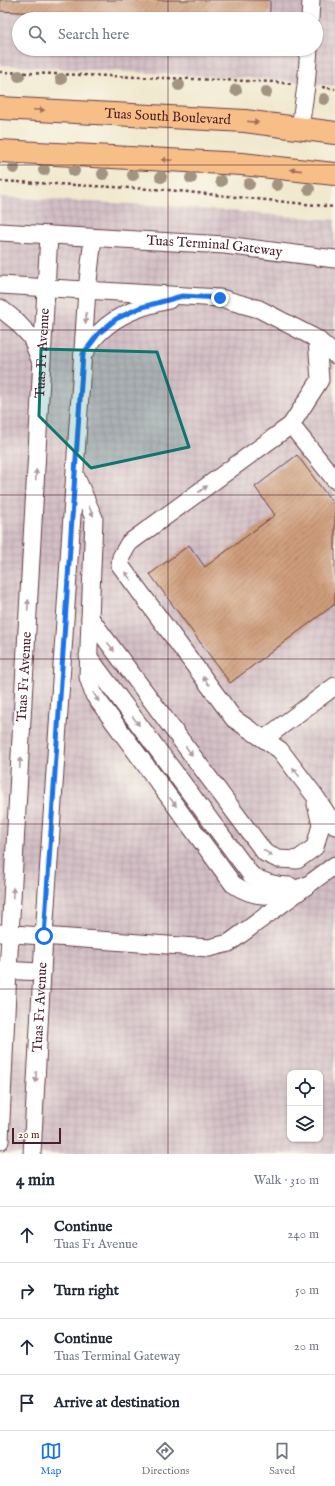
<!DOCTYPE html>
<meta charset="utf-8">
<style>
body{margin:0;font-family:"IM FELL English",serif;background:#f6f6f7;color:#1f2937}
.controls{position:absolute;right:12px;bottom:12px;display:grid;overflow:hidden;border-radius:8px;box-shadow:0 1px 3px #0004}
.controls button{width:36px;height:36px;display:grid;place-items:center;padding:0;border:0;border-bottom:1px solid #e0e1e3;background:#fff;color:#1f2937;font:20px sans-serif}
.scale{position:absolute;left:12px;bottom:10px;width:49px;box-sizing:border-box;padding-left:4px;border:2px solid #4a1f2b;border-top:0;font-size:11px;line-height:14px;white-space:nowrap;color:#4a1f2b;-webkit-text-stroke:3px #fbf7ec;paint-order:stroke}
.stop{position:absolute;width:12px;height:12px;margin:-9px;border:3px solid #1a73e8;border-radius:50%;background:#fff}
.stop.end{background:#1a73e8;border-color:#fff;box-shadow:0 1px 4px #0008}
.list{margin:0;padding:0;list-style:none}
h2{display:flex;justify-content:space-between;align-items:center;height:52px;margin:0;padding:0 16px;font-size:17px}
h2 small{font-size:13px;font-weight:400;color:#747a83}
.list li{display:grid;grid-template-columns:26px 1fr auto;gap:12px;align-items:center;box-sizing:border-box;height:56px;padding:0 16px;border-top:1px solid #e0e1e3}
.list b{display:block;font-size:15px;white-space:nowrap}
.list p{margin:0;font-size:13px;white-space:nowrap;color:#747a83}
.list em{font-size:13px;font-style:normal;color:#747a83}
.icon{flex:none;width:22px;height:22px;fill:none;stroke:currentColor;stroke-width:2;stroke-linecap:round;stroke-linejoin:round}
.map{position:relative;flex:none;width:335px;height:1154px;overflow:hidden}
.search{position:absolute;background:#fff;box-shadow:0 1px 3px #0004;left:12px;right:12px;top:12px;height:44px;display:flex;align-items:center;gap:10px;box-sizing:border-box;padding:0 14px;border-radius:22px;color:#747a83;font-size:15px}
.sheet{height:276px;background:#fff}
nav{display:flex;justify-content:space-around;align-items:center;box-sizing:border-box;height:56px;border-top:1px solid #e0e1e3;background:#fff;font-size:11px;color:#747a83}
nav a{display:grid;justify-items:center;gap:2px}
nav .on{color:#1a73e8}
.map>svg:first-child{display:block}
.industrial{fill:url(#industrial-grid);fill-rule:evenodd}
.building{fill:url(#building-hatch)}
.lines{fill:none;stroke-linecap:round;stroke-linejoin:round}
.minor-casing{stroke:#633d44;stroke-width:19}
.major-casing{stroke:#633d44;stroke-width:24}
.path{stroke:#633d44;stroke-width:2.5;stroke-dasharray:3 3;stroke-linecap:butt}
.minor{stroke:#fff;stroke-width:17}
.major{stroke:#f7be88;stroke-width:22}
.tree{fill:#a29481}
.oneway{fill:#a06e5a}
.oneway2{fill:#ae9aa0}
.route{stroke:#1a73e8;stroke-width:5}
.marked{fill:#0f766e;fill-opacity:0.2;stroke:#0f766e;stroke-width:3;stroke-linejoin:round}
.grid{fill:none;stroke:#4a1f2b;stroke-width:1;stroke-opacity:0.55}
.labels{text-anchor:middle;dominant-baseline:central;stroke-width:3;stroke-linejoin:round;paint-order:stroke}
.street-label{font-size:14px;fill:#4a1f2b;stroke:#fbf7ec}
</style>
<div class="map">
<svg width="335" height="1154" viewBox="0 0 335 1154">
<defs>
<pattern id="industrial-grid" width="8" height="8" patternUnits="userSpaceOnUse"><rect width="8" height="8" fill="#d2bec5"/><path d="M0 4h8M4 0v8" fill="none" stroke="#b6a3a9"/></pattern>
<pattern id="building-hatch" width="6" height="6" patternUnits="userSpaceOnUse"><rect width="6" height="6" fill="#ce9c7a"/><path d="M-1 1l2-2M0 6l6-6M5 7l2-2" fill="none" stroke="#a97f64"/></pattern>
</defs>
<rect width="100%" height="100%" fill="#fbf7ec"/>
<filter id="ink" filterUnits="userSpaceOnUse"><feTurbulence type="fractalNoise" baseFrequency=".025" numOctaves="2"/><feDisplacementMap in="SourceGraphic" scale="8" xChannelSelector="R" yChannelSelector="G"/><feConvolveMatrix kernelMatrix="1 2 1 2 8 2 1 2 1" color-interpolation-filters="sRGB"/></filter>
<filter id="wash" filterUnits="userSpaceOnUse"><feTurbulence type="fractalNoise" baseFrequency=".012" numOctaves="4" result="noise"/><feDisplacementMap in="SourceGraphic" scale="16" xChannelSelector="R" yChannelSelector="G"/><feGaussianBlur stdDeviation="0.9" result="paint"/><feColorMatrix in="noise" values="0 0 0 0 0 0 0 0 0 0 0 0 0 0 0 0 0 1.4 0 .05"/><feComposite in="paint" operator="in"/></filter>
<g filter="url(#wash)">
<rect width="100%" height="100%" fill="#f1e9cf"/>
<g class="industrial">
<path d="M0 0H335V86L281 80 0 65ZM19 19H316V49H19Z"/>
<path d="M0 197 166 206 335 220V1154H0ZM290 1073H320V1139H290Z"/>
</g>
<g id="blocks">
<g class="building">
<path d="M0 0H270V11L264 19H154L0 11Z"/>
<path d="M297 455 335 506V604L230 683 150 574 189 545 205 567 275 515 255 487Z"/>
</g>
</g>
</g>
<g filter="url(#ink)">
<use href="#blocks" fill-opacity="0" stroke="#633d44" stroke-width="1"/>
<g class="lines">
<defs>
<g id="minor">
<path d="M310 19 311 0"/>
<path d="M300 128 306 86 309 49"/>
<path id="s1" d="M0 232 225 245 335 259"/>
<path d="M0 285 220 298 259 309 317 339 335 355"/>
<path d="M0 308 15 320 31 337 40 360"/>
<path d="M317 339 320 380 291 425 129 543 121 557 120 565 234 719 280 750 315 796 335 826"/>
<path d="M83 355C88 347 93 338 100 332 119 313 143 306 169 300"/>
<path d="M291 425 335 480"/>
<path d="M76 477 94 518 90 618 265 853 278 859 297 860 315 847 321 825 316 804"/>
<path d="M90 618 88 677 94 695 233 884C261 903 277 894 306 886"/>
<path d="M88 656 251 875C264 883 275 886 290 886"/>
<path d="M264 739 335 686"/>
<path d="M0 933 209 948 229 943 335 865"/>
<path d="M0 970 42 972"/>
<path id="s2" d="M0 1141 8 971 49 235"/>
<path id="s3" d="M32 1154 44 936 87 290 93 238"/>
</g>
<g id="major">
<path id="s4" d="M0 108 245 121 335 133"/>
<path d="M0 151 242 164 335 174"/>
</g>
</defs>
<use href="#minor" class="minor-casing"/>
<use href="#major" class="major-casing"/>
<g class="path">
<path d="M0 72 275 82 291 84"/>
<path d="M322 87 335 89"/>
<path d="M0 181 168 190 335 207"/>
</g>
<use href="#minor" class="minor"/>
<use href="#major" class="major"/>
</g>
<g class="tree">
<circle cx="19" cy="76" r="6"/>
<circle cx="61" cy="79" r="6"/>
<circle cx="179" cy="85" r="6"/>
<circle cx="236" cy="90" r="6"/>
<circle cx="266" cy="92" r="6"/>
<circle cx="324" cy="99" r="6"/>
<circle cx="14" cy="168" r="6"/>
<circle cx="44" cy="170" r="6"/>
<circle cx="74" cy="171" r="6"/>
<circle cx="103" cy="174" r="6"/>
<circle cx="133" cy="175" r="6"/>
<circle cx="161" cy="177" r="6"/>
<circle cx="191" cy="178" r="6"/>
<circle cx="221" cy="181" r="6"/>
<circle cx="249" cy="184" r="6"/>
<circle cx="277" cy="185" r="6"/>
<circle cx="309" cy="189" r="6"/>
</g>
<defs><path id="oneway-solid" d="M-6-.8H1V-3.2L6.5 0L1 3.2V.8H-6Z"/></defs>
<g class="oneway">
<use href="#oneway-solid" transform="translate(39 110) rotate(3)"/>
<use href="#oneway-solid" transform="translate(253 122) rotate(7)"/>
<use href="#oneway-solid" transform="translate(167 160) rotate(-177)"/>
<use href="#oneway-solid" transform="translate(296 170) rotate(-174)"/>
</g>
<g class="oneway2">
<use href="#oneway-solid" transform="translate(86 318) rotate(94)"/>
<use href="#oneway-solid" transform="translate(36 475) rotate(-87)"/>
<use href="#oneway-solid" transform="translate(203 489) rotate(-36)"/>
<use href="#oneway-solid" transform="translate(91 511) rotate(66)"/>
<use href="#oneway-solid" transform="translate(128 576) rotate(-127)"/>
<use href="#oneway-solid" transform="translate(28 605) rotate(-87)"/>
<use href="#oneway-solid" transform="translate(111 647) rotate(53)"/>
<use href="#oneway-solid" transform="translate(206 681) rotate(-127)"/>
<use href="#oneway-solid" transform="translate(96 697) rotate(59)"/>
<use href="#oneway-solid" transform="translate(136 721) rotate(53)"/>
<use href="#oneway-solid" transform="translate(189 751) rotate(53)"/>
<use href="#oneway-solid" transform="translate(20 763) rotate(-87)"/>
<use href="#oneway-solid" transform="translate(296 772) rotate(-127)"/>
<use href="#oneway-solid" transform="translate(173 802) rotate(53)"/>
<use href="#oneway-solid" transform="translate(268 853) rotate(35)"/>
<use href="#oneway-solid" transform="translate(13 893) rotate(-87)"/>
<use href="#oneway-solid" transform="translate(36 1077) rotate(93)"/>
</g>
</g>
<g class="lines" filter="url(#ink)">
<path class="route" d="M44 936 83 354 99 333 116 319 139 308 182 296 220 298"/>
</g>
<path class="marked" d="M41 349 157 352 189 447 91 468 39 416Z"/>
<path class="grid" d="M168 0V19M168 49V1154M0 165H335M0 330H335M0 495H335M0 659H335M0 824H335M0 989H335"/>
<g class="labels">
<g class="street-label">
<text stroke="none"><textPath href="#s4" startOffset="168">Tuas South Boulevard</textPath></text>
<text stroke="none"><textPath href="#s1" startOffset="215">Tuas Terminal Gateway</textPath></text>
<text stroke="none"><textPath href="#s2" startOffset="789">Tuas F1 Avenue</textPath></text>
<text stroke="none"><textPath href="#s2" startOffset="465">Tuas F1 Avenue</textPath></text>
<text stroke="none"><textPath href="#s3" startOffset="147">Tuas F1 Avenue</textPath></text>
</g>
</g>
</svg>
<div class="controls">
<button><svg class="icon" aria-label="locate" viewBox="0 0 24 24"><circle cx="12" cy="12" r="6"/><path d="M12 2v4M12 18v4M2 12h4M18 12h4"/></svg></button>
<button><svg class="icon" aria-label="layers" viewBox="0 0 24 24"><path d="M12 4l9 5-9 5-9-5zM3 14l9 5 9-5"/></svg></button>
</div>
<div class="scale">20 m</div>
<div class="stop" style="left:44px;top:936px"></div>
<div class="stop end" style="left:220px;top:298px"></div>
<div class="search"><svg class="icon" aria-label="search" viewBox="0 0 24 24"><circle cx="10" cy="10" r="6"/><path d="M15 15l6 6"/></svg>Search here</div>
</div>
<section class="sheet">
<h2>4 min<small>Walk · 310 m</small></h2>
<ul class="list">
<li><svg class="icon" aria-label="ahead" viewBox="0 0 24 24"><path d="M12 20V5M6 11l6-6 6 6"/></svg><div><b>Continue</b><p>Tuas F1 Avenue</p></div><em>240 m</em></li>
<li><svg class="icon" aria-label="right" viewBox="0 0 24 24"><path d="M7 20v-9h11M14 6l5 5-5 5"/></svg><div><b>Turn right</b></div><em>50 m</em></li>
<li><svg class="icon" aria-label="ahead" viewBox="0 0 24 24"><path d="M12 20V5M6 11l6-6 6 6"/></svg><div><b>Continue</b><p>Tuas Terminal Gateway</p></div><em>20 m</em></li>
<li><svg class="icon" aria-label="arrive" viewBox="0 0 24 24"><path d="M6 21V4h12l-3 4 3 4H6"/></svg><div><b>Arrive at destination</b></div></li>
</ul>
</section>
<nav>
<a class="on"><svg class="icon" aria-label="map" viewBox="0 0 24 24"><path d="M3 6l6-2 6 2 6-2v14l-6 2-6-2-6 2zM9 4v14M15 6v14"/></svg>Map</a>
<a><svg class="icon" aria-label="directions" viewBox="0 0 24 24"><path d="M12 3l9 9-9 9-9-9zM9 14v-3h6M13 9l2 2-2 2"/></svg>Directions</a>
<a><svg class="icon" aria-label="saved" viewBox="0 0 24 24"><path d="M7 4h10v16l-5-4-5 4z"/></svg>Saved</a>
</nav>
